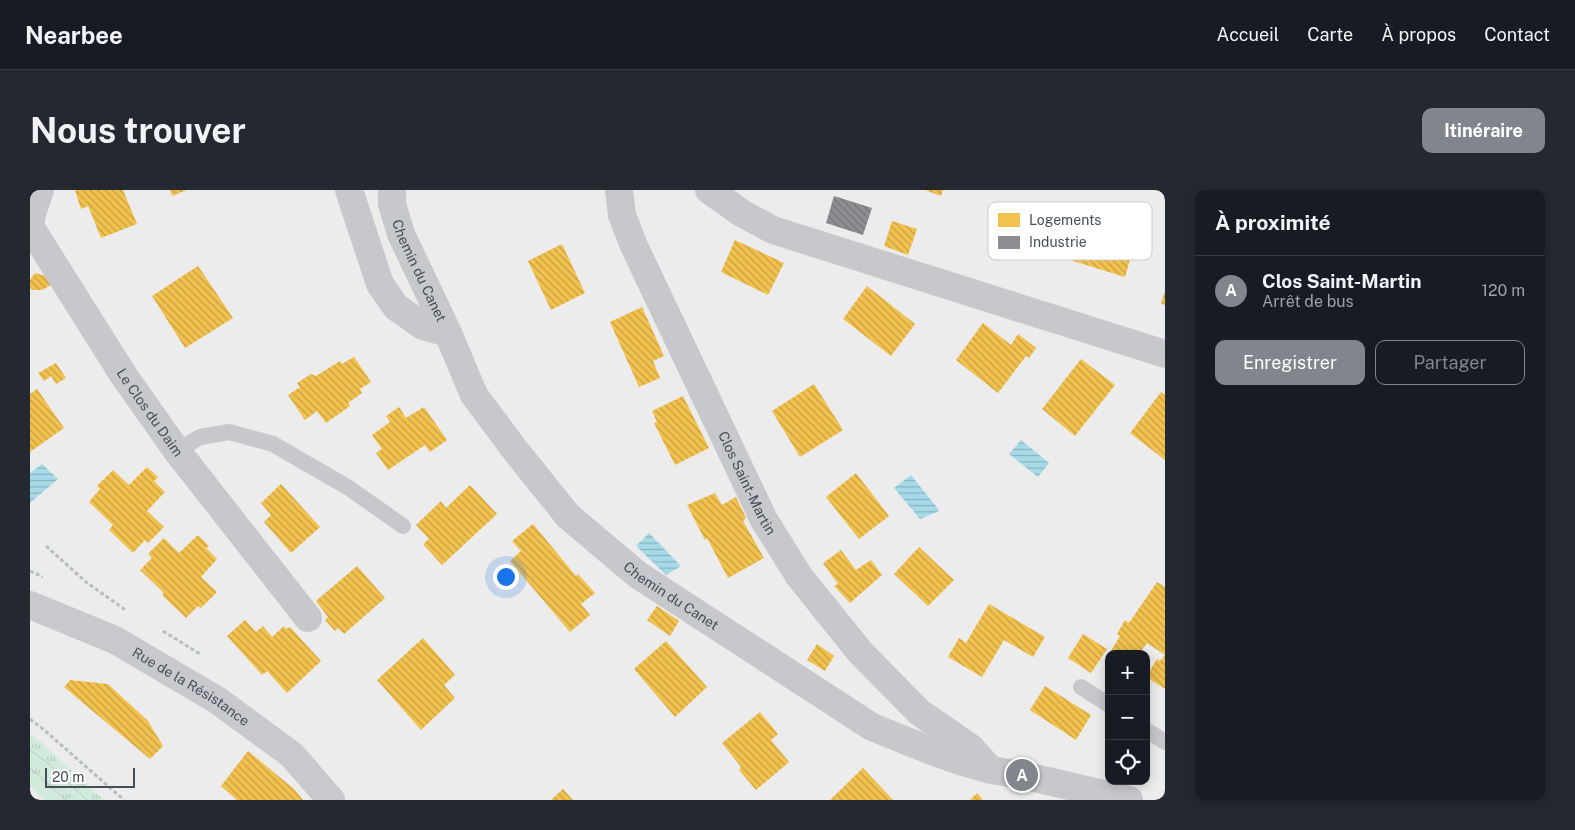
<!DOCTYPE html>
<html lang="fr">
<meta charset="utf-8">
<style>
body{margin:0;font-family:"Public Sans",sans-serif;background:#242831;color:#f1f3f6}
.controls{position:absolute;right:15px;bottom:15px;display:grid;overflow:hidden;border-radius:10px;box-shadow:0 2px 12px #0003}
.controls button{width:45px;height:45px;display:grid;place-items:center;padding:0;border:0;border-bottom:1px solid #363941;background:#171b24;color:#f1f3f6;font:25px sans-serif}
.scale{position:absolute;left:15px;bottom:12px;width:90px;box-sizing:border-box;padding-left:5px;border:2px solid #454f58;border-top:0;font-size:14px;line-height:18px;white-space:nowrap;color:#454f58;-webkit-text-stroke:4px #fff;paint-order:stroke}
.you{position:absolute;left:475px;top:386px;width:18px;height:18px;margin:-12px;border:4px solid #fff;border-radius:50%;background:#1a73e8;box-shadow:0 0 0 8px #1a73e833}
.badge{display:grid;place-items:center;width:32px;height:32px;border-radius:50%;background:#80868c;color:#fff;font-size:16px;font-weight:700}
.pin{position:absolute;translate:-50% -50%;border:2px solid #fff;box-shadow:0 1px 5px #0006}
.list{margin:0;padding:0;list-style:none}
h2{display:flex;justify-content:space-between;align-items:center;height:65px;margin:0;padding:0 20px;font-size:21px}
h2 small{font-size:16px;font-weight:400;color:#9ea1a6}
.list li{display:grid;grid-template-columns:32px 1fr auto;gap:15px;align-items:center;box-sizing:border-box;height:70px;padding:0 20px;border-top:1px solid #363941}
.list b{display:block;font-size:19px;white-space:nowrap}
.list p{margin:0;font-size:16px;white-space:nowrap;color:#9ea1a6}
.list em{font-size:16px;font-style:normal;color:#9ea1a6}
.actions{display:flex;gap:10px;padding:15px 20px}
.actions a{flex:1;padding:11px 0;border:1px solid #80868c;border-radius:10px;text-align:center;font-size:18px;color:#80868c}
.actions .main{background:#80868c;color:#fff}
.icon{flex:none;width:28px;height:28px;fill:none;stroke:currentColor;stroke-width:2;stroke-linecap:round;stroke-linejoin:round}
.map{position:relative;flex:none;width:1135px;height:610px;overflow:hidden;border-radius:10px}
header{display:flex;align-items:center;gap:30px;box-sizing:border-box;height:70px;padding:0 25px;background:#171b24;border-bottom:1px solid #363941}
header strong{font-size:24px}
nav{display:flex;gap:28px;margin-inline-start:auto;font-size:18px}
.intro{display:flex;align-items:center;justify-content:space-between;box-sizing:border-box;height:120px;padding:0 30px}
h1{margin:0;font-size:35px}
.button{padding:12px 22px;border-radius:10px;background:#80868c;color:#fff;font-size:18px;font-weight:700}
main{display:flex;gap:30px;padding:0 30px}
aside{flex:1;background:#171b24;border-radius:10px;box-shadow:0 2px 12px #0003}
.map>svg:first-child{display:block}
.grass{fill:url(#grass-tufts)}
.water{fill:url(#water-rules)}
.homes{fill:url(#homes-back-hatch)}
.industry{fill:url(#industry-back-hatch)}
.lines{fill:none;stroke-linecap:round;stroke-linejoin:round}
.path{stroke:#b5c0bc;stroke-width:3;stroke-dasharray:4 2.5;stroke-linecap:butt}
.lane{stroke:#c6c8cb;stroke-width:16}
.street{stroke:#c6c8cb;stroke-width:28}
.secondary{stroke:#c7c9cc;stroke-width:28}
.tram{stroke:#c1c3c5;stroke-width:1}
.labels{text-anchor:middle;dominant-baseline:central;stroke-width:5;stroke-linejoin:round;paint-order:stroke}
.street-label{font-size:14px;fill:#454f58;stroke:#fff}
.key{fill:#fff;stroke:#c7cacd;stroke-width:1}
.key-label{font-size:14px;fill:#454f58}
</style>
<header>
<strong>Nearbee</strong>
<nav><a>Accueil</a><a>Carte</a><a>À propos</a><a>Contact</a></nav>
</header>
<div class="intro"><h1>Nous trouver</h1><a class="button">Itinéraire</a></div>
<main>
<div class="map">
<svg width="1135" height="610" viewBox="0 0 1135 610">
<defs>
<pattern id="grass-tufts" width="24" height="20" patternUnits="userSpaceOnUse" patternTransform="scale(1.25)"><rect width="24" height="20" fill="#d1ebdb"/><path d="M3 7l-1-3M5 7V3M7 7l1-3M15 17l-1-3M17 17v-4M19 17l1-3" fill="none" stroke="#b5cbbe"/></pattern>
<pattern id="water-rules" width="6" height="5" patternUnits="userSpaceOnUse" patternTransform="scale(1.25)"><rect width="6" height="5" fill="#a7dae8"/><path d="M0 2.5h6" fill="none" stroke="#8ab3bf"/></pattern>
<pattern id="homes-back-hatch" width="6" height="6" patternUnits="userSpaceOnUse" patternTransform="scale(1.25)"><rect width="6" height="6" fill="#f2c14e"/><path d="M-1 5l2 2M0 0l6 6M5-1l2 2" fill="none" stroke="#c69f44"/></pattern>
<pattern id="industry-back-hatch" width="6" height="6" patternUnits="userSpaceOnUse" patternTransform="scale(1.25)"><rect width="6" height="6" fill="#8d8d92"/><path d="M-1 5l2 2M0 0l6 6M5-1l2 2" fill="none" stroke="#75767a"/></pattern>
</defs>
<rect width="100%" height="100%" fill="#edecec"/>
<path class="grass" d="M0 544 11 552 74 610H15L0 597Z"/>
<g class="water">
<path d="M991 250 1019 273 1008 287 979 264Z"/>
<path d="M12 274 28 289 0 313V283Z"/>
<path d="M881 285 909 320V321L890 329 864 298Z"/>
<path d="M619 343 651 376 636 385 606 356Z"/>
</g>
<g class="homes">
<path d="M47 0H93L107 34 71 48 58 16 51 19 45 1Z"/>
<path d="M140 0H157L142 6Z"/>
<path d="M895 0H913L911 6Z"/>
<path d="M862 31 887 39 878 65 854 56Z"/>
<path d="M1054 36 1105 52 1095 87 1043 71Z"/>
<path d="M705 50 754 73 738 105 691 82Z"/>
<path d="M532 54 555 103 521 120 498 71Z"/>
<path d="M168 76 203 128 155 158 122 106Z"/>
<path d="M5 83 16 86 21 95 12 100H2L0 97V90Z"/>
<path d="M837 96 885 134 861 166 813 129Z"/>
<path d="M1135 101V115L1131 113Z"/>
<path d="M612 117 634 166 623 171 630 188 609 197 580 132Z"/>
<path d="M953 133 981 155 988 144 1006 158 999 168 996 166 968 203 926 170Z"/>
<path d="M324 167 341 192 330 199 332 203 318 213 320 216 296 233 287 221 275 230 258 205 270 197 267 193 281 184 286 186 310 171 312 174Z"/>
<path d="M1051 169 1085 195 1045 246 1012 219Z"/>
<path d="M26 173 36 188 26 194 21 186 14 191 8 183Z"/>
<path d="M784 194 813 240 770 267 742 221Z"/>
<path d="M7 199 34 238 0 262V204Z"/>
<path d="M1131 202 1135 205V270L1100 243Z"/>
<path d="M653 206 679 258 645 275 624 233 627 232 622 221Z"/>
<path d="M369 217 376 228 394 217 417 250 400 262 395 255 358 280 346 263 352 259 342 245 360 232 356 226Z"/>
<path d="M117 277 128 287 124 291 135 302 117 321 134 337 118 353 115 350 103 363 79 340 83 335 59 312 70 299 67 296 83 280 99 295Z"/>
<path d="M826 283 859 326 829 349 796 307Z"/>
<path d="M251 294 290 337 261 363 234 332 241 325 231 313Z"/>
<path d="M440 295 467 324 412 375 393 354 399 349 386 335 411 311 416 318Z"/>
<path d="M685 303 692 315 706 307 716 328 713 331 734 368 698 388 677 348 675 350 657 315Z"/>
<path d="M503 334 546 386 548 384 565 403 551 414 560 425 540 442 480 371 491 361 482 351Z"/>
<path d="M168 345 179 356 176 358 187 369 171 387 187 402 171 418 168 416 156 428 132 405 134 403 110 380 122 368 118 364 134 348 149 363Z"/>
<path d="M889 357 924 390 898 416 864 384Z"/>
<path d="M811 360 826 380 841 370 852 385 820 413 804 396 808 394 793 373Z"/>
<path d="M327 376 355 408 314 444 308 438 305 441 295 430 298 427 286 411Z"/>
<path d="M1127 392 1135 397V499L1116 487 1127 469 1130 471 1135 465 1117 453 1109 464H1079L1090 446 1087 444 1095 430 1099 433Z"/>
<path d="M959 414 1015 447 1003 467 974 450 952 487 918 467 929 448 936 453Z"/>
<path d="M627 416 649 431 640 446 617 430Z"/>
<path d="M215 430 226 442 233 436 242 447 254 436 256 439 260 437 291 471 257 503 237 481 232 485 197 446Z"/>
<path d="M1053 444 1077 459 1061 483 1038 468Z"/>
<path d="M393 448 425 485 414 495 425 508 391 540 347 490Z"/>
<path d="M636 451 677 497 645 527 604 479Z"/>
<path d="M787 454 804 466 795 481 777 470Z"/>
<path d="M1079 464V475L1074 472Z"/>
<path d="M40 490 78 494 118 531 133 556 120 569 34 497Z"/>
<path d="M1015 496 1061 525 1046 550 1000 520Z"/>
<path d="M730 522 748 544 741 550 759 572 726 600 709 580 711 577 692 553Z"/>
<path d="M218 561 264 599 273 610H207L191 596Z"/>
<path d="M833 578 863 610H800L803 607Z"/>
<path d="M533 599 543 610H521Z"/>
<path d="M947 603 953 610H940Z"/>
</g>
<path class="industry" d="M804 6 842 18 833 45 796 33Z"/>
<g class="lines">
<g class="path">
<path d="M16 356 56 392 97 421"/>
<path d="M0 381 13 387"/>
<path d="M133 441 170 464"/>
<path d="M0 529 13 539 94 610"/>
</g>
<g class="lane">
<path d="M147 261 170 247 199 242 243 254 319 298 373 336"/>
<path d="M1051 497 1079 515"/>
<path d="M1116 540 1135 552"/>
</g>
<g class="street">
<path id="s1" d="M10 0 1 27V38L94 186 147 261 278 428"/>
<path d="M319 0 350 94 366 117 393 136 418 143"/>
<path id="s2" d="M362 0V14L371 44 418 143 444 205 485 260 538 326 608 385 842 537 904 562 930 571 961 580 992 585 1099 610"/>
<path id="s3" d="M589 0 592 25 604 56 734 330 769 386 830 462 889 522 941 558 958 577"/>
<path d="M679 0 713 24 743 40 1135 164"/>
</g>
<path class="secondary" id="s4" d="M0 415 85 450 187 510 262 565 301 610"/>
<g class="tram">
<path d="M0 560 18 573 57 610"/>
<path d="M0 578 36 610"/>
</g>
</g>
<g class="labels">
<g class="street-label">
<text stroke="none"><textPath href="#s2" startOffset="86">Chemin du Canet</textPath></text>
<text stroke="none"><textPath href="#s1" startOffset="259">Le Clos du Daim</textPath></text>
<text stroke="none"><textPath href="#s3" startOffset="321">Clos Saint-Martin</textPath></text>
<text stroke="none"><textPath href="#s2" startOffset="506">Chemin du Canet</textPath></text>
<text stroke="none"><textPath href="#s4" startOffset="181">Rue de la Résistance</textPath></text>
</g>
</g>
<rect x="958" y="12" width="164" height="58" rx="8" class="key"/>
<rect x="968" y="23" width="22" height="14" fill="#f2c14e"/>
<rect x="968" y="46" width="22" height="13" fill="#8d8d92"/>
<g class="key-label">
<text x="999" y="35">Logements</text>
<text x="999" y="57">Industrie</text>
</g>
</svg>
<div class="controls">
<button>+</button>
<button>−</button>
<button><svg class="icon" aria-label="locate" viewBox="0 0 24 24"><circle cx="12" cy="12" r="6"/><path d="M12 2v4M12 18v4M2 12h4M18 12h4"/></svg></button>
</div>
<div class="scale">20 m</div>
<div class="you"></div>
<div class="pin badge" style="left:992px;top:585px">A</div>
</div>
<aside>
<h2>À proximité<small></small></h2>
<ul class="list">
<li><span class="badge">A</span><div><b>Clos Saint-Martin</b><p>Arrêt de bus</p></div><em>120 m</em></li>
</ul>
<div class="actions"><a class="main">Enregistrer</a><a>Partager</a></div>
</aside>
</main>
